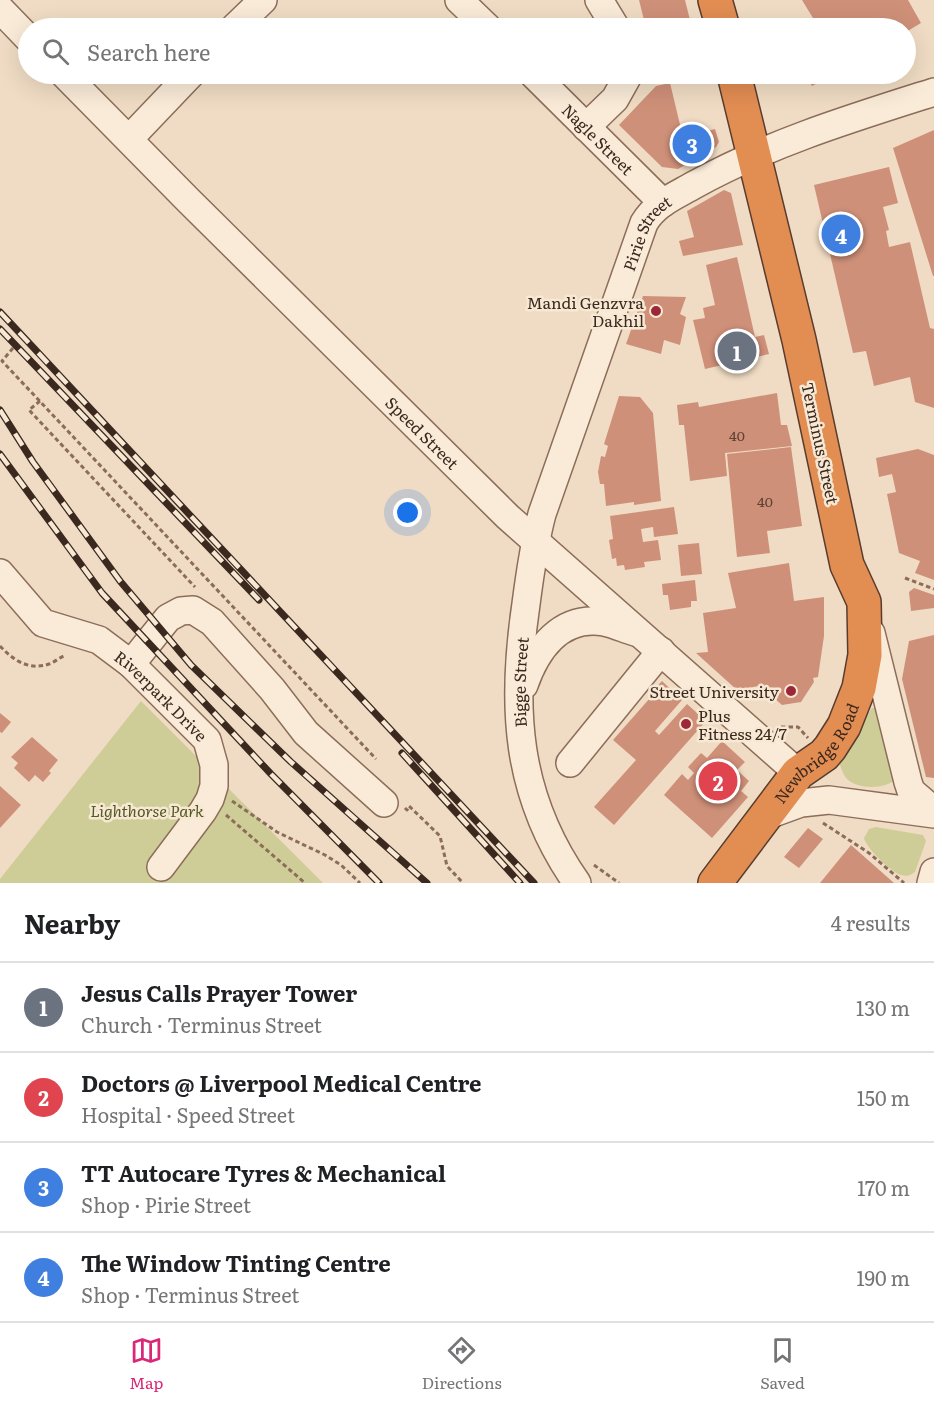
<!DOCTYPE html>
<meta charset="utf-8">
<style>
body{margin:0;font-family:Literata,serif;background:#f2f2f2;color:#202124}
.you{position:absolute;left:408px;top:513px;width:21px;height:21px;margin:-15px;border:4px solid #fff;border-radius:50%;background:#1a73e8;box-shadow:0 0 0 9px #1a73e833}
.badge{display:grid;place-items:center;width:39px;height:39px;border-radius:50%;background:#db2777;color:#fff;font-size:20px;font-weight:700}
.pin{position:absolute;translate:-50% -50%;border:3px solid #fff;box-shadow:0 2px 6px #0006}
.list{margin:0;padding:0;list-style:none}
h2{display:flex;justify-content:space-between;align-items:center;height:78px;margin:0;padding:0 24px;font-size:26px}
h2 small{font-size:20px;font-weight:400;color:#757577}
.list li{display:grid;grid-template-columns:39px 1fr auto;gap:18px;align-items:center;box-sizing:border-box;height:90px;padding:0 24px;border-top:2px solid #e0e0e0}
.list b{display:block;font-size:22px;white-space:nowrap}
.list p{margin:0;font-size:20px;white-space:nowrap;color:#757577}
.list em{font-size:20px;font-style:normal;color:#757577}
.icon{flex:none;width:33px;height:33px;fill:none;stroke:currentColor;stroke-width:2;stroke-linecap:round;stroke-linejoin:round}
.map{position:relative;flex:none;width:934px;height:883px;overflow:hidden}
.search{position:absolute;background:#fff;box-shadow:0 6px 24px #0002;left:18px;right:18px;top:18px;height:66px;display:flex;align-items:center;gap:15px;box-sizing:border-box;padding:0 21px;border-radius:33px;color:#757577;font-size:22px}
.sheet{height:438px;background:#fff}
nav{display:flex;justify-content:space-around;align-items:center;box-sizing:border-box;height:84px;border-top:2px solid #e0e0e0;background:#fff;font-size:16px;color:#757577}
nav a{display:grid;justify-items:center;gap:3px}
nav .on{color:#db2777}
.map>svg:first-child{display:block}
.green{fill:#cfcd97}
.building{fill:#cf9079}
.lines{fill:none;stroke-linecap:round;stroke-linejoin:round}
.minor-casing{stroke:#8c6d5a;stroke-width:30}
.highway-casing{stroke:#593c2e;stroke-width:36}
.path{stroke:#8c6d5a;stroke-width:3;stroke-dasharray:4.5 3;stroke-linecap:butt}
.minor{stroke:#faebd8;stroke-width:27}
.highway{stroke:#e28d52;stroke-width:33}
.rail-casing{stroke:#3b281e;stroke-width:7}
.rail{stroke:#f7e8d4;stroke-width:4.5;stroke-dasharray:14;stroke-linecap:butt}
.poi-dot{fill:#9d2739;stroke:#f7e8d4;stroke-width:2}
.labels{text-anchor:middle;dominant-baseline:central;stroke-width:5;stroke-linejoin:round;paint-order:stroke}
.number-label{font-size:14px;fill:#604235}
.street-label{font-size:16px;fill:#3b281e;stroke:#f7e8d4}
.poi-label{font-size:16px;fill:#3b281e;stroke:#f7e8d4;text-anchor:end}
.park-label{font-size:16px;font-style:italic;fill:#535824;stroke:#f7e8d4}
</style>
<div class="map">
<svg width="934" height="883" viewBox="0 0 934 883">
<rect width="100%" height="100%" fill="#f0dcc4"/>
<g class="green">
<path d="M141 701 323 883H0V879Z"/>
<path d="M872 708H876L897 778C886 790 857 790 846 778 842 773 841 765 837 760Z"/>
<path d="M876 827 923 835 926 841 915 872C911 875 907 877 901 875 891 872 866 848 864 838L869 829Z"/>
</g>
<g class="building">
<path d="M639 0H685L692 28H646Z"/>
<path d="M802 0H908L921 23 906 32V28H819Z"/>
<path d="M793 74H834L812 86 807 78 798 83Z"/>
<path d="M670 83 683 137 715 129 719 142 716 147 678 169 662 167 619 125 656 86Z"/>
<path d="M934 130V276H933L893 148Z"/>
<path d="M889 167 898 203 883 207 889 230 886 231 889 247 910 242 930 328 934 329V408L915 402 910 377 874 386 866 351 853 353 814 185Z"/>
<path d="M724 190 731 193 743 245 683 256 679 241 694 237 687 211Z"/>
<path d="M737 257 755 337 764 335 769 354 705 369 693 320 705 318 703 308 715 305 706 265Z"/>
<path d="M643 296 686 297 680 314 686 317 680 345 664 340 661 354 626 344Z"/>
<path d="M777 393 781 425H787L792 446 725 453 727 476 690 481 684 425H679L677 405 698 402 699 407Z"/>
<path d="M619 396 640 397 653 413 661 501 634 505V502L606 506 604 484H600L598 472 601 456 605 457 608 446 604 444Z"/>
<path d="M791 447 802 526 767 531 770 553 737 557 727 454Z"/>
<path d="M918 449 934 455V580L915 573 920 561 899 553 887 494 896 492 892 474 879 477 876 458Z"/>
<path d="M674 507 678 534 654 537 653 527 641 529 643 542 658 540 661 560 644 562 645 567 625 570 624 565 617 566 616 558 612 559 609 540 613 539 610 516Z"/>
<path d="M699 543 702 574 681 576 678 545Z"/>
<path d="M789 563 794 601 824 597V636L818 677 813 678 814 682 801 702 782 705 764 689V685L737 690 696 653 708 652 703 613 736 608 728 573Z"/>
<path d="M695 580 697 601H691V607L670 610 668 595H663L662 584Z"/>
<path d="M914 588 934 595V608L911 611 909 592Z"/>
<path d="M934 635V778L926 777 902 679 909 641Z"/>
<path d="M662 681 682 700 655 731 659 735 687 704 706 721 614 825 594 807 636 760 613 740 650 698 648 696Z"/>
<path d="M0 713 11 722 2 733 0 732Z"/>
<path d="M32 737 58 760 49 771 51 773 43 782 35 775 29 782 14 768 18 763 11 757Z"/>
<path d="M722 741 745 762 737 770 749 781 741 791 748 797 712 838 664 795 682 774 688 780 694 773 688 767 701 753 707 758Z"/>
<path d="M0 786 21 805 0 828Z"/>
<path d="M808 828 823 839 799 868 784 857Z"/>
<path d="M851 845 894 883H820Z"/>
</g>
<g class="lines">
<defs>
<g id="minor">
<path d="M459 0 488 28"/>
<path d="M599 0 616 28"/>
<path d="M0 9 28 38"/>
<path d="M234 28 263 0"/>
<path id="s1" d="M64 74 188 200 508 517 798 773"/>
<path id="s2" d="M533 74 663 203"/>
<path d="M586 127 615 99 629 74"/>
<path d="M129 139 191 74"/>
<path id="s3" d="M0 573 43 623 99 640 131 664 207 740 214 765V786L210 799 203 811 161 867"/>
<path d="M871 633 908 782 911 791 934 811"/>
<path d="M131 664 168 618 181 611 193 610 212 622 272 689 306 733 384 803"/>
<path d="M524 685C537 648 561 615 604 622 614 624 625 629 635 632"/>
<path d="M570 763 661 651"/>
<path d="M768 815 801 803 829 800 934 814"/>
<path id="s4" d="M577 883C515 795 511 706 526 604 530 573 534 544 542 514L644 223C656 203 675 196 694 185 770 143 852 118 934 92"/>
<path d="M931 883 934 872"/>
</g>
<g id="highway">
<path d="M715 0 723 28"/>
<path id="s5" d="M715 883 798 773 824 755 830 748 844 726 859 688 865 655 864 602 847 565 799 340 734 74"/>
</g>
</defs>
<use href="#minor" class="minor-casing"/>
<use href="#highway" class="highway-casing"/>
<g class="path">
<path d="M13 348 2 361 376 759"/>
<path d="M40 401 29 410 195 587"/>
<path d="M905 578 934 589"/>
<path d="M0 646C13 660 29 671 49 664 55 662 60 657 66 655"/>
<path d="M781 727H798L808 738"/>
<path d="M232 801 277 832 325 855 341 865 360 883"/>
<path d="M405 808 407 810 409 806 440 836 447 866 463 883"/>
<path d="M226 815 305 883"/>
<path d="M823 823 869 853 904 883"/>
<path d="M594 865 619 883"/>
</g>
<use href="#minor" class="minor"/>
<use href="#highway" class="highway"/>
<defs>
<g id="rail">
<path d="M0 312 534 883"/>
<path d="M0 329 259 600"/>
<path d="M0 410 33 462 120 581 191 665 291 762 427 883"/>
<path d="M0 454 102 593 271 774 379 883"/>
<path d="M402 753 520 883"/>
</g>
</defs>
<use href="#rail" class="rail-casing"/>
<use href="#rail" class="rail"/>
</g>
<g class="poi-dot">
<circle cx="656" cy="311" r="6"/>
<circle cx="791" cy="691" r="6"/>
<circle cx="686" cy="724" r="6"/>
</g>
<g class="labels">
<g class="number-label">
<text x="737" y="435">40</text>
<text x="765" y="501">40</text>
</g>
<g class="street-label">
<text stroke="none"><textPath href="#s2" startOffset="92">Nagle Street</textPath></text>
<text stroke="none"><textPath href="#s4" startOffset="684">Pirie Street</textPath></text>
<text stroke="none"><textPath href="#s1" startOffset="507">Speed Street</textPath></text>
<text transform="translate(821 443) rotate(78)">Terminus Street</text>
<text stroke="none"><textPath href="#s4" startOffset="213">Bigge Street</textPath></text>
<text stroke="none"><textPath href="#s3" startOffset="208">Riverpark Drive</textPath></text>
<text stroke="none"><textPath href="#s5" startOffset="166">Newbridge Road</textPath></text>
</g>
<g class="poi-label">
<text x="644" y="302">Mandi Genzvra<tspan x="644" dy="18">Dakhil</tspan></text>
<text x="779" y="691">Street University</text>
<text x="698" y="715" text-anchor="start">Plus<tspan x="698" dy="18">Fitness 24/7</tspan></text>
</g>
<g class="park-label">
<text x="147" y="810">Lighthorse Park</text>
</g>
</g>
</svg>
<div class="you"></div>
<div class="pin badge" style="left:737px;top:351px;background:#6b7280">1</div>
<div class="pin badge" style="left:718px;top:781px;background:#e0444e">2</div>
<div class="pin badge" style="left:692px;top:144px;background:#3f7fe0">3</div>
<div class="pin badge" style="left:841px;top:234px;background:#3f7fe0">4</div>
<div class="search"><svg class="icon" aria-label="search" viewBox="0 0 24 24"><circle cx="10" cy="10" r="6"/><path d="M15 15l6 6"/></svg>Search here</div>
</div>
<section class="sheet">
<h2>Nearby<small>4 results</small></h2>
<ul class="list">
<li><span class="badge" style="background:#6b7280">1</span><div><b>Jesus Calls Prayer Tower</b><p>Church · Terminus Street</p></div><em>130 m</em></li>
<li><span class="badge" style="background:#e0444e">2</span><div><b>Doctors @ Liverpool Medical Centre</b><p>Hospital · Speed Street</p></div><em>150 m</em></li>
<li><span class="badge" style="background:#3f7fe0">3</span><div><b>TT Autocare Tyres &amp; Mechanical</b><p>Shop · Pirie Street</p></div><em>170 m</em></li>
<li><span class="badge" style="background:#3f7fe0">4</span><div><b>The Window Tinting Centre</b><p>Shop · Terminus Street</p></div><em>190 m</em></li>
</ul>
</section>
<nav>
<a class="on"><svg class="icon" aria-label="map" viewBox="0 0 24 24"><path d="M3 6l6-2 6 2 6-2v14l-6 2-6-2-6 2zM9 4v14M15 6v14"/></svg>Map</a>
<a><svg class="icon" aria-label="directions" viewBox="0 0 24 24"><path d="M12 3l9 9-9 9-9-9zM9 14v-3h6M13 9l2 2-2 2"/></svg>Directions</a>
<a><svg class="icon" aria-label="saved" viewBox="0 0 24 24"><path d="M7 4h10v16l-5-4-5 4z"/></svg>Saved</a>
</nav>
